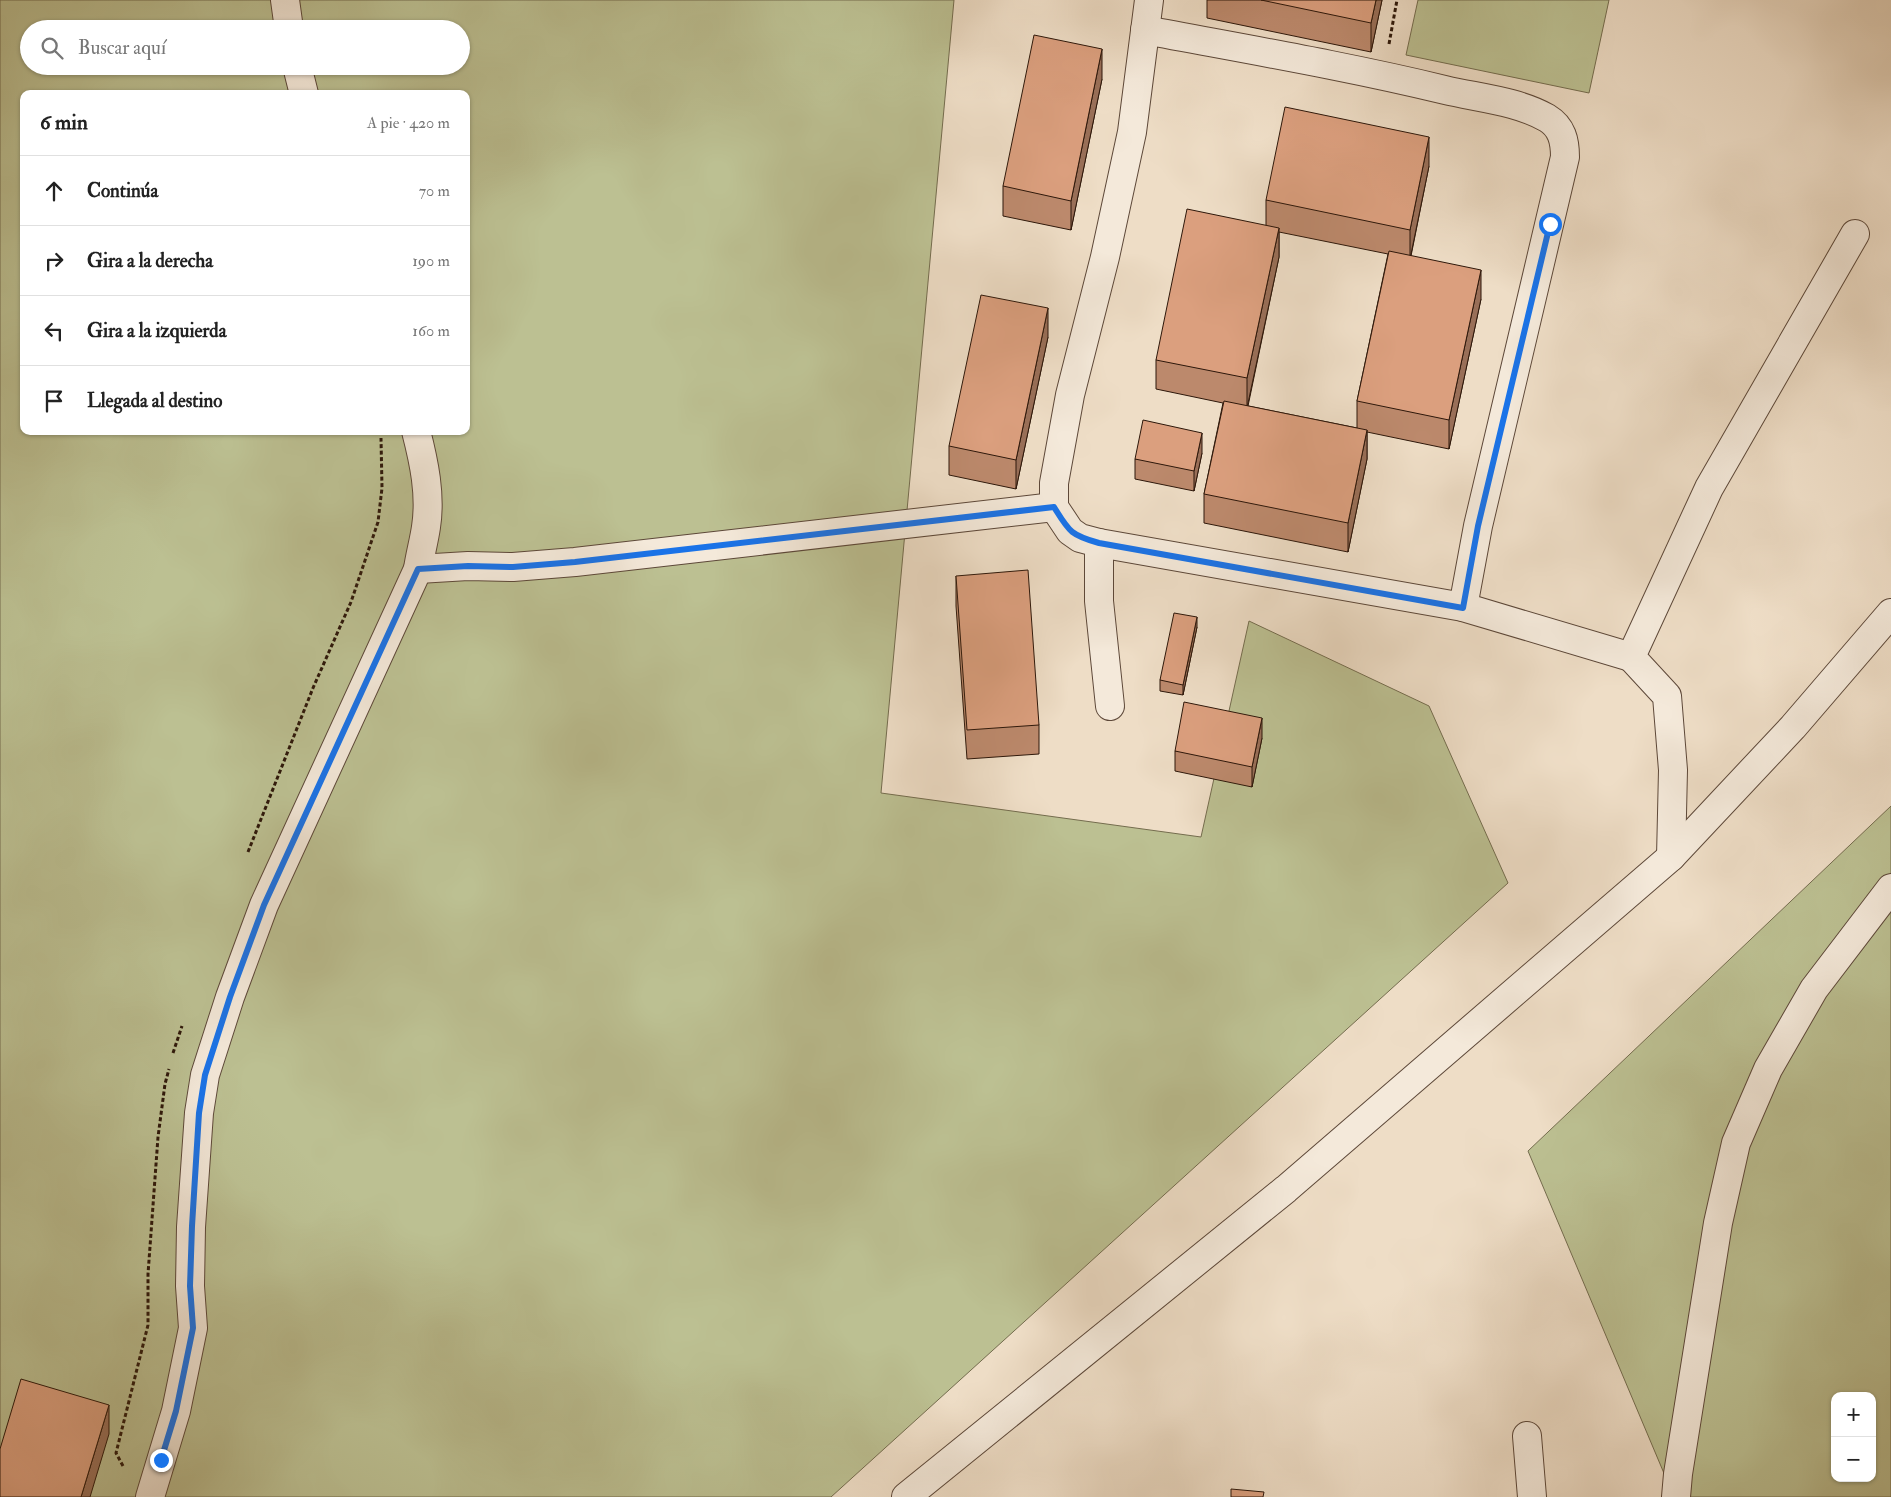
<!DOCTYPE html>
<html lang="es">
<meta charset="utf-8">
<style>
body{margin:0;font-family:"IM FELL Double Pica",serif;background:#f2f2f2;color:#222}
.controls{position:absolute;right:15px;bottom:15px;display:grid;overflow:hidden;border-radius:10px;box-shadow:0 1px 4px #0004}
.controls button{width:45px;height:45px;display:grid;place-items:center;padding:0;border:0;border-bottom:1px solid #e0e0e0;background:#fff;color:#222;font:25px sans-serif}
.stop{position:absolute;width:15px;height:15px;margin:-11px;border:4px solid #1a73e8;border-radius:50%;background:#fff}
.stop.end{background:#1a73e8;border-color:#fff;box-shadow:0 1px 5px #0008}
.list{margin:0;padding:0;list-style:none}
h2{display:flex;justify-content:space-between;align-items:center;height:65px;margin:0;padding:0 20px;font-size:21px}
h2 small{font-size:16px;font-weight:400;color:#767676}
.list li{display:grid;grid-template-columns:32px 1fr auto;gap:15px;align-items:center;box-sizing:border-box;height:70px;padding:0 20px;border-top:1px solid #e0e0e0}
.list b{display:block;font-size:19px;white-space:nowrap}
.list em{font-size:16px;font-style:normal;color:#767676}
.icon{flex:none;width:28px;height:28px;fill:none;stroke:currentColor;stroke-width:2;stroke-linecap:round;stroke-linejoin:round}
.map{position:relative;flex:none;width:1891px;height:1497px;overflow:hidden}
.search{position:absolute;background:#fff;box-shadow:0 1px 4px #0004;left:20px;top:20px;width:450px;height:55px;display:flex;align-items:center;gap:12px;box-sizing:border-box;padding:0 18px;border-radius:28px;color:#767676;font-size:19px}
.panel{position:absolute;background:#fff;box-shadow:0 1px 4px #0004;left:20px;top:90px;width:450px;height:345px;border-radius:10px}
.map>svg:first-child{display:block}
.green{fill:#bcc092;stroke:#746c4e;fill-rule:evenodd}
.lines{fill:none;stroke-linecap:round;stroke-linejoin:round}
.minor-casing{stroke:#5d4839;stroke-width:30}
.path{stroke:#2d170a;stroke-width:3;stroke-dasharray:4 2.5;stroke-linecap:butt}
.minor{stroke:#f4e9da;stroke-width:28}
.wall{fill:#bc896c;stroke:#2d170a;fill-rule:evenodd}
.shaded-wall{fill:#996f58;stroke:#2d170a}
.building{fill:#db9f7e;stroke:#2d170a}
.route{stroke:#1a73e8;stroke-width:6}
</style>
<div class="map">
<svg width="1891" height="1497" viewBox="0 0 1891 1497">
<rect width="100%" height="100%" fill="#eeddc6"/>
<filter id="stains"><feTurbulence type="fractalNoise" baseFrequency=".004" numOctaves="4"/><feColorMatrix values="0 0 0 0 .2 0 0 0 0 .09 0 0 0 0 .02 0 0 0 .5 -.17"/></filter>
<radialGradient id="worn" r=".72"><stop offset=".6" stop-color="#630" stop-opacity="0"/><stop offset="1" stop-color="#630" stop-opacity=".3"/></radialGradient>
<g class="green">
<path d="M0 0H954L881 793 1201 837 1249 621 1429 706 1508 883 831 1497H0ZM29 29H461V66H29ZM24 94H466V431H24Z"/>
<path d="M1418 0H1609L1589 93 1406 55Z"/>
<path d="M1891 806V1497H1674L1528 1151ZM1835 1396H1872V1478H1835Z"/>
</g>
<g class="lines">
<defs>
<g id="minor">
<path d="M285 0 289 29"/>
<path d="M1149 0 1132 132 1105 257 1070 395 1054 483V507L1070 531 1080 538 1099 543 1463 607 1631 657"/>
<path d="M1145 30C1245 49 1346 66 1445 90 1479 98 1517 101 1547 118 1562 127 1565 141 1565 157L1478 526 1463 607"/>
<path d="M297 66 304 94"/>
<path d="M1099 543V601L1110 706"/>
<path d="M418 569 468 566 513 567 575 562 1054 507"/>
<path d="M1671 857 1673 770 1667 696 1631 657 1709 488 1855 234"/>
<path d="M1527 1436 1532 1497"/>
<path d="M150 1497 176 1411 193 1328 190 1286 191 1227 199 1113 205 1075 230 997 264 905 418 569C420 555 424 541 426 527 431 495 424 462 416 431"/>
<path d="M906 1497 1286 1189 1671 857 1793 727 1891 613"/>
<path d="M1676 1497 1678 1474 1718 1223 1736 1143 1768 1069 1814 989 1891 888"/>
</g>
</defs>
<use href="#minor" class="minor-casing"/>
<g class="path">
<path d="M1389 44 1397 0"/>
<path d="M248 852 313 688 351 602 378 522 382 488 381 438"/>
<path d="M173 1053 182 1026"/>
<path d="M123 1466 116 1453 148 1325V1274L158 1137 165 1084 169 1069"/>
</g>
<use href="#minor" class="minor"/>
</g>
<g class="wall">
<path d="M1207 0H1382L1371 52 1207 18Z"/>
<path d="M1102 79 1071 230 1003 216V186Z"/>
<path d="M1429 166 1411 256 1481 299 1449 449 1367 432V459L1348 552 1204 523V494L1223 403 1156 389V360L1266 225V200ZM1279 232 1388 254 1357 401V428L1248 406 1279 257Z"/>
<path d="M1048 337 1016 489 949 475V446Z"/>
<path d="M1202 453 1194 491 1135 479V459Z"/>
<path d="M956 576 1039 725V754L967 759 956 606Z"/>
<path d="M1197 627 1183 695 1160 691V680Z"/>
<path d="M1262 738 1252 787 1175 771V751Z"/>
</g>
<g class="shaded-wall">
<path d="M1376 0H1382L1371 52V23Z"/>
<path d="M1102 49V79L1071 230V201Z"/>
<path d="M1429 137V166L1410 259V230Z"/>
<path d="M1279 228V257L1247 408V378Z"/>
<path d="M1481 270V299L1449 449V420Z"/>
<path d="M1048 308V337L1016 489V460Z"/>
<path d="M1367 430V459L1348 552V523Z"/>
<path d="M1202 433V453L1194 491V471Z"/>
<path d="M1197 617V627L1183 695V685Z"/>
<path d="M1262 718V738L1252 787V767Z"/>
<path d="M109 1405V1434L90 1497H81Z"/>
</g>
<g class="building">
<path d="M1261 0H1376L1371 23Z"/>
<path d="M1034 35 1102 49 1071 201 1003 186Z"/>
<path d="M1285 107 1429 137 1410 230 1266 200Z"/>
<path d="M1187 209 1279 228 1247 378 1156 360Z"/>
<path d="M1389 251 1481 270 1449 420 1357 401Z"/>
<path d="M981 295 1048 308 1016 460 949 446Z"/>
<path d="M1224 401 1367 430 1348 523 1204 494Z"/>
<path d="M1143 420 1202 433 1194 471 1135 459Z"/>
<path d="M1028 570 1039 725 967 730 956 576Z"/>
<path d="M1174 613 1197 617 1183 685 1160 680Z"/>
<path d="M1184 702 1262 718 1252 767 1175 751Z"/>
<path d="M21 1379 109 1405 81 1497H0V1449Z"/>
<path d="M1231 1489 1264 1492 1263 1497H1231Z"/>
</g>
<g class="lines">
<path class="route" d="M161 1460 176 1411 193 1328 190 1286 192 1226 199 1113 205 1075 230 997 264 905 418 569 468 566 513 567 575 562 1054 507C1069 531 1070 535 1099 543L1463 608 1478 526 1550 224"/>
</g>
<rect width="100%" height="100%" filter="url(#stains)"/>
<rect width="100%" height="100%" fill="url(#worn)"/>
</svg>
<div class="controls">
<button>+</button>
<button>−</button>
</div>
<div class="stop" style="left:1550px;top:224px"></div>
<div class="stop end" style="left:161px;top:1460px"></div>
<div class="search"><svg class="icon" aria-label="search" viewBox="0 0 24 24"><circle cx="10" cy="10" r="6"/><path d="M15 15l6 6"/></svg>Buscar aquí</div>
<section class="panel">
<h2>6 min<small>A pie · 420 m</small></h2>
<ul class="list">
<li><svg class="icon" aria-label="ahead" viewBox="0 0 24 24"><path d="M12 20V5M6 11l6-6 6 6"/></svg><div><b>Continúa</b></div><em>70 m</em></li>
<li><svg class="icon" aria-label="right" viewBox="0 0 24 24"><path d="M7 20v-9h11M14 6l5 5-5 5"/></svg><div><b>Gira a la derecha</b></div><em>190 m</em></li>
<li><svg class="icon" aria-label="left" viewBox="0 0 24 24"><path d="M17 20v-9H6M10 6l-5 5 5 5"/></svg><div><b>Gira a la izquierda</b></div><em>160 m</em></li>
<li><svg class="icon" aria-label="arrive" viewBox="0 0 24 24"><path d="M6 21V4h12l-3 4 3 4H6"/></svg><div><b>Llegada al destino</b></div></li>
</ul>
</section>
</div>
